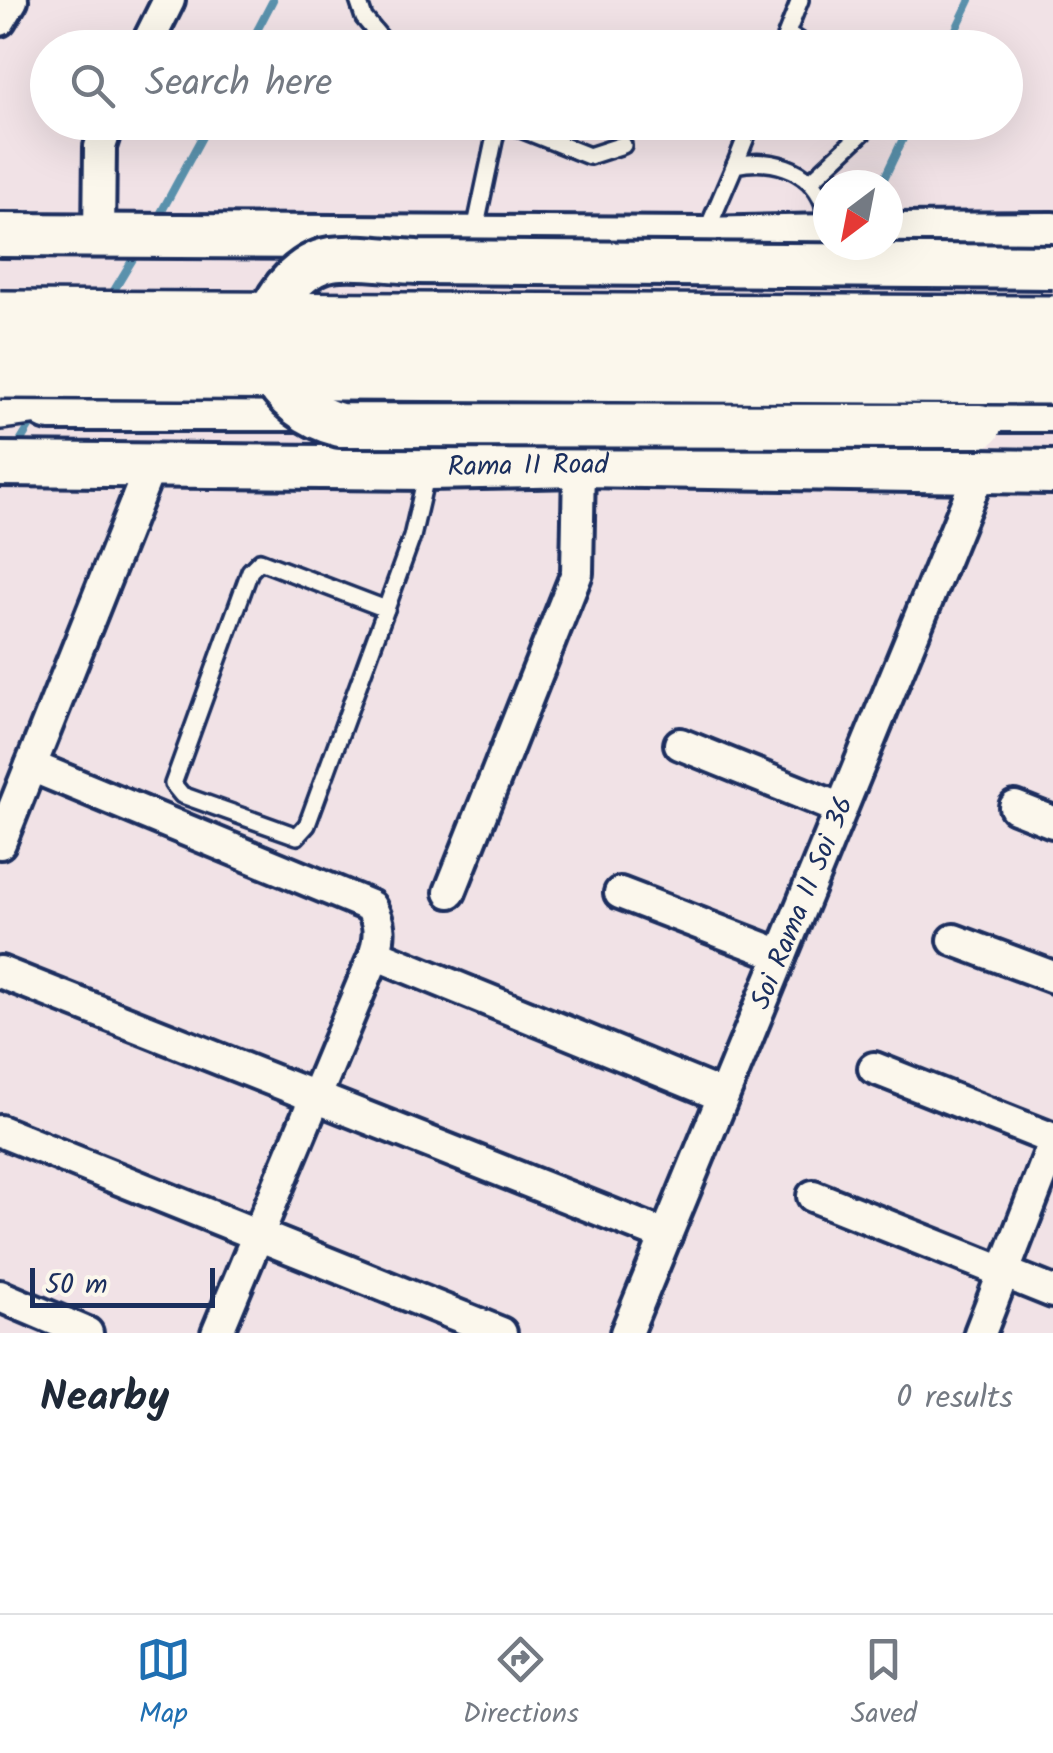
<!DOCTYPE html>
<style>
body{margin:0;font-family:Kalam,sans-serif;background:#f2f2f3;color:#1f2937}
.compass{position:absolute;left:813px;top:170px;width:90px;height:90px;border-radius:50%;background:#fff;box-shadow:0 10px 40px #0002;rotate:212deg}
.scale{position:absolute;left:30px;bottom:25px;width:185px;box-sizing:border-box;padding-left:10px;border:5px solid #1b2f5e;border-top:0;font-size:28px;line-height:35px;white-space:nowrap;color:#1b2f5e;-webkit-text-stroke:8px #fbf7ec;paint-order:stroke}
.list{margin:0;padding:0;list-style:none}
h2{display:flex;justify-content:space-between;align-items:center;height:130px;margin:0;padding:0 40px;font-size:42px}
h2 small{font-size:32px;font-weight:400;color:#747a83}
.icon{flex:none;width:55px;height:55px;fill:none;stroke:currentColor;stroke-width:2;stroke-linecap:round;stroke-linejoin:round}
.map{position:relative;flex:none;width:1053px;height:1333px;overflow:hidden}
.search{position:absolute;background:#fff;box-shadow:0 10px 40px #0002;left:30px;right:30px;top:30px;height:110px;display:flex;align-items:center;gap:25px;box-sizing:border-box;padding:0 35px;border-radius:55px;color:#747a83;font-size:38px}
.sheet{height:280px;background:#fff}
nav{display:flex;justify-content:space-around;align-items:center;box-sizing:border-box;height:140px;border-top:2px solid #e0e1e3;background:#fff;font-size:28px;color:#747a83}
nav a{display:grid;justify-items:center;gap:5px}
nav .on{color:#1f6fb2}
.map>svg:first-child{display:block}
.lines{fill:none;stroke-linecap:round;stroke-linejoin:round}
.stream{stroke:#5a91ac;stroke-width:8}
.service-casing{stroke:#1b2f5e;stroke-width:22}
.minor-casing{stroke:#1b2f5e;stroke-width:38}
.secondary-casing{stroke:#1b2f5e;stroke-width:50}
.trunk-casing{stroke:#1b2f5e;stroke-width:58}
.motorway-casing{stroke:#1b2f5e;stroke-width:62}
.service{stroke:#fbf7ec;stroke-width:15}
.minor{stroke:#fbf7ec;stroke-width:30}
.secondary{stroke:#fbf7ec;stroke-width:42}
.trunk{stroke:#fbf7ec;stroke-width:50}
.motorway{stroke:#fbf7ec;stroke-width:55}
.secondary-bridge-casing{stroke:#1b2f5e;stroke-width:50;stroke-linecap:butt}
.motorway-bridge-casing{stroke:#1b2f5e;stroke-width:62;stroke-linecap:butt}
.secondary-bridge{stroke:#fbf7ec;stroke-width:42}
.motorway-bridge{stroke:#fbf7ec;stroke-width:55}
.labels{text-anchor:middle;dominant-baseline:central;stroke-width:9;stroke-linejoin:round;paint-order:stroke}
.street-label{font-size:28px;fill:#1b2f5e;stroke:#fbf7ec}
</style>
<div class="map">
<svg width="1053" height="1333" viewBox="0 0 1053 1333">
<rect width="100%" height="100%" fill="#f1e2e6"/>
<filter id="ink" filterUnits="userSpaceOnUse"><feTurbulence type="fractalNoise" baseFrequency=".01" numOctaves="2"/><feDisplacementMap in="SourceGraphic" scale="20" xChannelSelector="R" yChannelSelector="G"/><feConvolveMatrix kernelMatrix="1 2 1 2 8 2 1 2 1" color-interpolation-filters="sRGB"/></filter>
<g filter="url(#ink)">
<g class="lines">
<g class="stream">
<path d="M248 48 273 0"/>
<path d="M947 48 970 0"/>
<path d="M881 185 911 122"/>
<path d="M157 220 210 122"/>
<path d="M110 297 139 249"/>
<path d="M15 450 34 419"/>
</g>
<defs>
<g id="service">
<path d="M358 0 364 18 389 48"/>
<path d="M787 34 810 48"/>
<path d="M781 48 800 0"/>
<path d="M503 122 589 156 623 145"/>
<path d="M735 165 752 122"/>
<path d="M811 181 874 122"/>
<path d="M474 235 498 122"/>
<path d="M705 235 735 165C769 158 808 166 823 202 826 211 825 223 826 233"/>
<path d="M260 561 386 609 307 825 297 836 182 795 173 784 250 571Z"/>
<path d="M386 609 412 537 427 472"/>
</g>
<g id="minor">
<path d="M0 20 12 0"/>
<path d="M145 48 169 0"/>
<path d="M99 236 100 147 108 122"/>
<path d="M680 744 841 809"/>
<path d="M31 766 370 906C381 924 380 935 375 954L217 1333"/>
<path d="M1015 807 1053 822"/>
<path d="M0 843 150 467"/>
<path d="M450 892 577 573 579 465"/>
<path d="M620 893 781 955"/>
<path d="M954 940 1053 977"/>
<path d="M375 954 723 1096"/>
<path d="M0 972 666 1236"/>
<path d="M874 1068 1053 1139"/>
<path d="M0 1131 501 1333"/>
<path d="M813 1196 1053 1292"/>
<path d="M0 1296 87 1333"/>
<path id="s1" d="M626 1333 980 471"/>
<path d="M980 1333 1053 1145"/>
</g>
<g id="secondary">
<path d="M0 235 703 239 828 236"/>
<path d="M888 235 1053 234"/>
<path id="s2" d="M0 464 428 468 579 465 1053 472"/>
</g>
<g id="trunk">
<path d="M50 405H760"/>
<path d="M915 406H1053"/>
</g>
<path id="motorway" d="M0 401 98 388"/>
</defs>
<use href="#service" class="service-casing"/>
<use href="#minor" class="minor-casing"/>
<use href="#secondary" class="secondary-casing"/>
<use href="#trunk" class="trunk-casing"/>
<use href="#motorway" class="motorway-casing"/>
<use href="#service" class="service"/>
<use href="#minor" class="minor"/>
<use href="#secondary" class="secondary"/>
<use href="#trunk" class="trunk"/>
<use href="#motorway" class="motorway"/>
<defs>
<path id="secondary-bridge" d="M980 426 340 425C275 408 241 345 286 288 297 275 313 262 331 259 357 255 390 261 417 262L1053 267"/>
<g id="motorway-bridge">
<path d="M0 319 1053 324"/>
<path d="M0 370 1053 376"/>
</g>
</defs>
<use href="#secondary-bridge" class="secondary-bridge-casing"/>
<use href="#motorway-bridge" class="motorway-bridge-casing"/>
<use href="#secondary-bridge" class="secondary-bridge"/>
<use href="#motorway-bridge" class="motorway-bridge"/>
</g>
</g>
<g class="labels">
<g class="street-label">
<text stroke="none"><textPath href="#s2" startOffset="528">Rama II Road</textPath></text>
<text stroke="none"><textPath href="#s1" startOffset="465">Soi Rama II Soi 36</textPath></text>
</g>
</g>
</svg>
<svg class="compass" viewBox="-18 -18 36 36"><path d="M0-13l5 13h-10z" fill="#e53935"/><path d="M0 13l5-13h-10z" fill="#747a83"/></svg>
<div class="scale">50 m</div>
<div class="search"><svg class="icon" aria-label="search" viewBox="0 0 24 24"><circle cx="10" cy="10" r="6"/><path d="M15 15l6 6"/></svg>Search here</div>
</div>
<section class="sheet">
<h2>Nearby<small>0 results</small></h2>
<ul class="list">
</ul>
</section>
<nav>
<a class="on"><svg class="icon" aria-label="map" viewBox="0 0 24 24"><path d="M3 6l6-2 6 2 6-2v14l-6 2-6-2-6 2zM9 4v14M15 6v14"/></svg>Map</a>
<a><svg class="icon" aria-label="directions" viewBox="0 0 24 24"><path d="M12 3l9 9-9 9-9-9zM9 14v-3h6M13 9l2 2-2 2"/></svg>Directions</a>
<a><svg class="icon" aria-label="saved" viewBox="0 0 24 24"><path d="M7 4h10v16l-5-4-5 4z"/></svg>Saved</a>
</nav>
